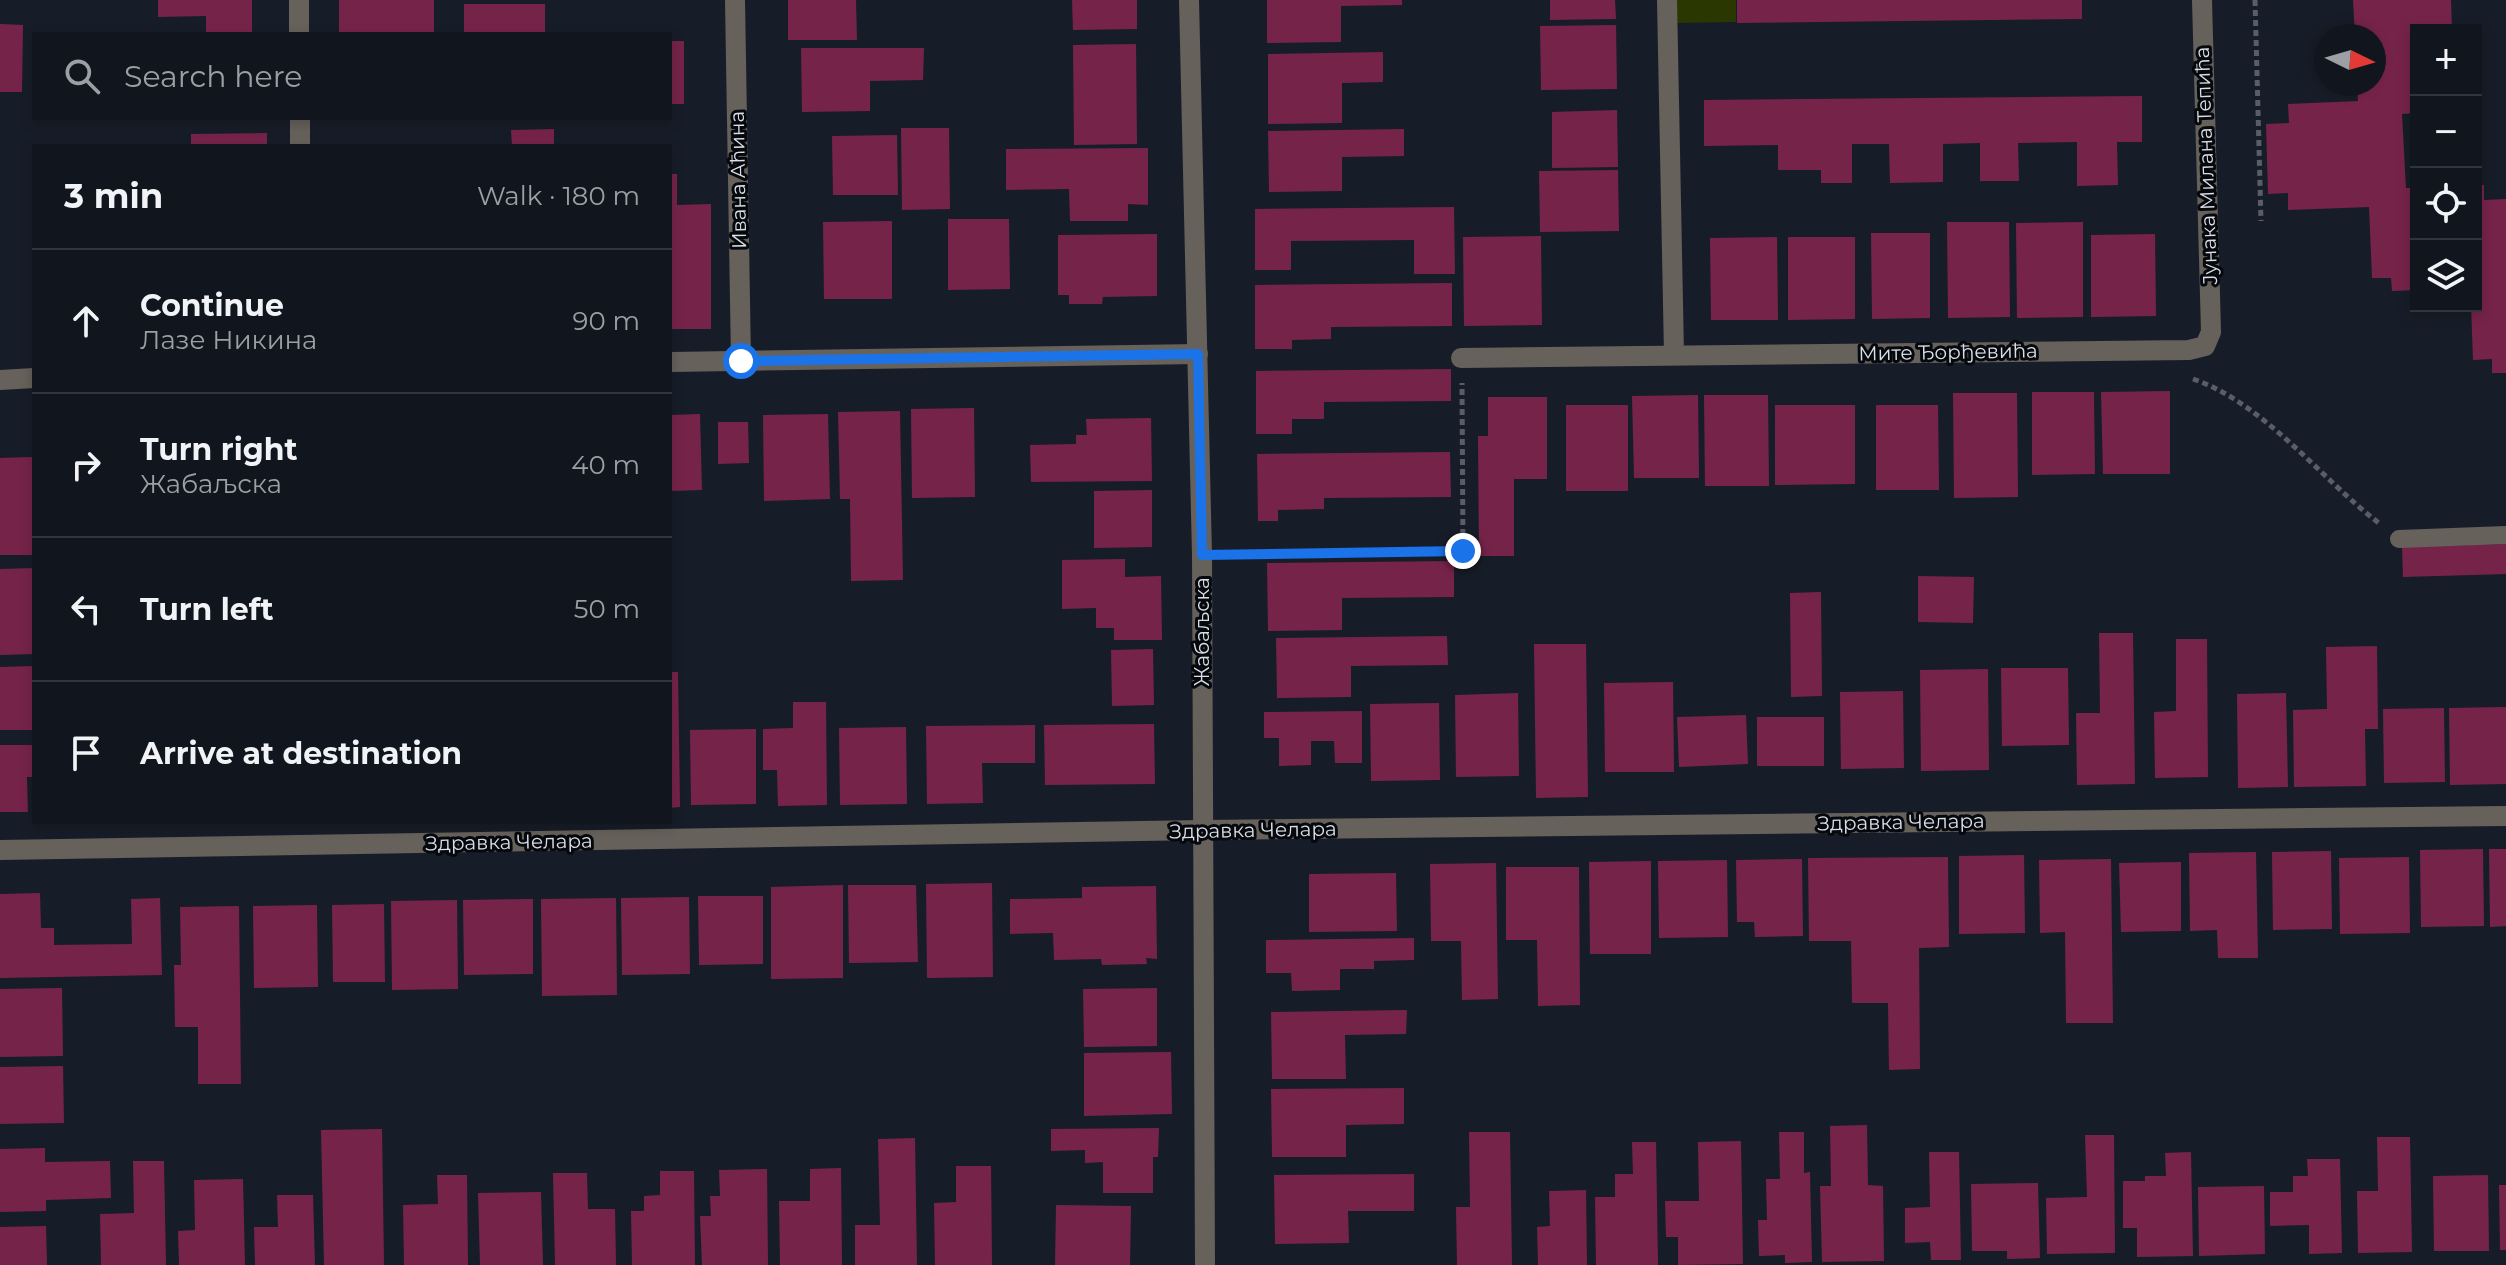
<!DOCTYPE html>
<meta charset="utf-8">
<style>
body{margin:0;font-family:Montserrat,sans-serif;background:#1a1f27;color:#f1f3f6}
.controls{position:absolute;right:24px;top:24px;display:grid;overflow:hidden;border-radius:0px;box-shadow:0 4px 12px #0003}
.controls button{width:72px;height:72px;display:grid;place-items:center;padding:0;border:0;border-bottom:2px solid #30353c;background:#11161e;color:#f1f3f6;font:40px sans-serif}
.compass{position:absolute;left:2314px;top:24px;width:72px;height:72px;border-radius:50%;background:#11161e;box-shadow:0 4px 12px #0003;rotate:95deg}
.stop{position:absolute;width:24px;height:24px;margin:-18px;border:6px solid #1a73e8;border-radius:50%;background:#fff}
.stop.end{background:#1a73e8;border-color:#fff;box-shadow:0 2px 8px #0008}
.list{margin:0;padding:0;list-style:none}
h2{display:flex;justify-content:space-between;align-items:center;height:104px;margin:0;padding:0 32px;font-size:34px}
h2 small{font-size:26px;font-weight:400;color:#9c9fa4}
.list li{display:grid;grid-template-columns:52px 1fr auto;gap:24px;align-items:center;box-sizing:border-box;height:144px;padding:0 32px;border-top:2px solid #30353c}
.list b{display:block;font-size:30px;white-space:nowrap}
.list p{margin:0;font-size:26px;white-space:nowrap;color:#9c9fa4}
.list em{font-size:26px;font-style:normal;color:#9c9fa4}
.icon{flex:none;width:44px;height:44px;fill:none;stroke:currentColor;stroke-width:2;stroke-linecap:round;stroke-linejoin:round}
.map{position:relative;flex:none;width:2506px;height:1265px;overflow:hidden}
.search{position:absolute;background:#11161e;box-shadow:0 4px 12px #0003;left:32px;top:32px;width:640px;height:88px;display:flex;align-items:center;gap:20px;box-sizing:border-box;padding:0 28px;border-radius:0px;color:#9c9fa4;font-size:30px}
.panel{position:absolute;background:#11161e;box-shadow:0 4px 12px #0003;left:32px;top:144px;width:640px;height:680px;border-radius:0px}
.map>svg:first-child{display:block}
.green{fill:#2b3700}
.building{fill:#76234a}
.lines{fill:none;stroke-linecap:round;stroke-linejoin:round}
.path{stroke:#585d67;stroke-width:5;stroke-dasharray:6 4;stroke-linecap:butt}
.lane{stroke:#67615c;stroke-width:18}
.street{stroke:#67615c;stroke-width:20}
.route{stroke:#1a73e8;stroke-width:10}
.labels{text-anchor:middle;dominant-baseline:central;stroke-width:6;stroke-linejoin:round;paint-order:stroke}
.street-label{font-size:20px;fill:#dadee6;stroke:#05080c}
</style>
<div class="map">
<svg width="2506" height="1265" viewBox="0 0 2506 1265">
<rect width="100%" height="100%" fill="#171d28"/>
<path class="green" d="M1671 0H1736V22L1671 23Z"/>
<g class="building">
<path d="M158 0H252V34H206V16L158 17Z"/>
<rect x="339" y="0" width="95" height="34"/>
<path d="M788 0H856L857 40H788Z"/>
<path d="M1072 0H1137V29L1073 30Z"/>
<path d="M1267 0H1402V5L1341 6V42L1267 43Z"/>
<path d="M1550 0H1615L1616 19 1550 20Z"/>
<path d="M1737 0H2082V19L1737 23Z"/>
<path d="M2353 0H2451L2452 30H2416V113L2402 114 2406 188H2416V290L2392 291 2391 278H2372L2369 207 2288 210V193L2268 194 2266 124 2289 123 2288 104 2358 101 2357 84H2374V36H2355Z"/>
<rect x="464" y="4" width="81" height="30"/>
<path d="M0 24 23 25 22 92H0Z"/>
<path d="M1616 25 1617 89 1541 90 1540 26Z"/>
<rect x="670" y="41" width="14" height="63"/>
<path d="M1136 44 1137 144 1074 145 1073 45Z"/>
<path d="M801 48H924L923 80 870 81V111L802 112Z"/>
<path d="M1383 52V82L1342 83V123L1268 124V54Z"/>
<path d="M2142 96V142H2117L2118 185 2077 186V142L2018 143 2019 181H1980V143L1943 144V182L1890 183 1889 144H1852V183H1821V170H1778V145L1704 146V100Z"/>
<path d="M1617 110 1618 167 1552 168V112Z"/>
<path d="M901 128H949L950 209 902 210Z"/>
<path d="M554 129V146H512L511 130Z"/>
<path d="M1404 129V156L1342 157V191L1269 192 1268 131Z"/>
<path d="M267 133V146H191V134Z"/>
<path d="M897 135 898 195H833L832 136Z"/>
<path d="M1148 148V205L1128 204V221H1070L1069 189 1006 190V149Z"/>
<path d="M1618 170 1619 231 1540 232 1539 171Z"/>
<path d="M670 174H677V205L711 204V329H670Z"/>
<path d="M2476 185H2484V200L2506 199V373H2492V359L2473 360 2471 306H2476Z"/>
<path d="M1454 207 1455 274H1414V240L1291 241V270H1255V209Z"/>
<path d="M948 219H1009L1010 289 948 290Z"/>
<path d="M892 221V299H824L823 222Z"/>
<path d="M1947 222H2009L2010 317 1948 318Z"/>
<path d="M2083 222V317L2017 318 2016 223Z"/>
<path d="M1871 233H1930V318L1872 319Z"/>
<path d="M1157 234V296L1103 297 1102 304H1069V295H1058V235Z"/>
<path d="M2155 234 2156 316 2091 317V235Z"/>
<path d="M1541 236 1542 325 1464 326 1463 237Z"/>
<path d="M1777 237 1778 320H1711L1710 238Z"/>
<path d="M1788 237H1855V319L1788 320Z"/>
<path d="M1452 283V326L1331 327V339L1292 340V349H1255V285Z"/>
<path d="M1451 369V401L1324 402V419H1292V434H1256V371Z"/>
<path d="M2170 391V474H2103L2101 392Z"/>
<path d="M2032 392H2094L2095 474 2032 475Z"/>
<path d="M1953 393H2017L2018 497 1954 498Z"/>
<path d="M1698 395 1699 478H1634L1632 396Z"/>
<path d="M1704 395H1768L1769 486H1705Z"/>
<path d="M1488 397H1547V479H1514V556H1479L1478 436H1488Z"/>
<rect x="1566" y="405" width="62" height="86"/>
<path d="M1775 405H1855V484L1775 485Z"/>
<path d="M1876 405H1938L1939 490H1876Z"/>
<path d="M974 408 975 497 912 498 911 409Z"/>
<path d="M900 411 903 580 851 581 850 499H840L838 412Z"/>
<path d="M700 414 702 490 670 491V415Z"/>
<path d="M828 414 830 499 764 501 763 415Z"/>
<path d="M1151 418 1152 481 1031 482 1030 445 1076 444V435H1087L1086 419Z"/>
<path d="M718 422H748L749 463 718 464Z"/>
<path d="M1450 452 1451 497 1324 498V509L1278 510V521H1258L1257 454Z"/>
<path d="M33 457 34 555H0V458Z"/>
<path d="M1152 490V547L1094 548V491Z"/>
<path d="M2506 544V574L2403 577 2402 547Z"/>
<path d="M1125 559V577L1161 576 1162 640H1114V628H1096V608L1062 609V560Z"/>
<path d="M1454 561V597L1342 598V630L1268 631 1267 563Z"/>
<path d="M34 568V654L0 655V569Z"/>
<path d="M1918 576 1974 577 1973 623 1918 622Z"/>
<path d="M1821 592 1822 696 1791 697 1790 593Z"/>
<path d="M2099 633H2133L2135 784 2077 785 2076 713H2100Z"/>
<path d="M1447 636 1448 665 1351 666V697L1277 698 1276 638Z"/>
<path d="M2176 639H2207L2208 777 2155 778 2154 712 2176 711Z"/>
<path d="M1534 644H1586L1588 797 1536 798Z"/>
<path d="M2377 646 2378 729H2365L2366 786 2294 787 2293 710 2327 709 2326 647Z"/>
<path d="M1153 649 1154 705 1112 706 1111 650Z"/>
<path d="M34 666V730H0V667Z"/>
<path d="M2001 668H2068L2069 745 2002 746Z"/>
<path d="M1988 669 1989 770 1921 771 1920 670Z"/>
<path d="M670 672H678L680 807 670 808Z"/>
<path d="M1673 682 1674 772H1605L1604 683Z"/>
<path d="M1903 691 1904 768 1841 769 1840 692Z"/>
<path d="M1518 693 1519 776 1456 777 1455 695Z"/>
<path d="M2286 693 2288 787 2238 788 2237 694Z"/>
<path d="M793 702H826L827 805 778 806 777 770H763V729L793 728Z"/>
<path d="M1439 703 1440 780 1371 781 1370 704Z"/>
<path d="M2506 707V784L2450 785 2449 708Z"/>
<path d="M2444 708 2445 782 2384 783 2383 709Z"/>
<path d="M1362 711V763H1335L1334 741H1311V765L1279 766V738H1264V712Z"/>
<path d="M1746 715 1748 764 1679 767 1677 717Z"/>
<rect x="1757" y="717" width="67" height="49"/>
<path d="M1154 724 1155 784 1045 785 1044 725Z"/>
<path d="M1035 725V763H982L983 803 927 804 926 726Z"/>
<path d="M906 727 907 804 840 805 839 728Z"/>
<path d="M756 729V804L691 805 690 730Z"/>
<path d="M0 745H34V777H27L28 812H0Z"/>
<path d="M2483 849 2484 926 2421 927 2420 850Z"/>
<path d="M2489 849H2506V926L2490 927Z"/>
<path d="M2331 851 2332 929 2273 930 2272 852Z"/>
<path d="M2256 852 2258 958H2218L2217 930 2190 931 2189 853Z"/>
<path d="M2024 855 2025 933 1959 934V856Z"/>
<path d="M1948 857 1949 947 1919 948 1920 1069 1889 1070 1888 1003H1852L1851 941H1809L1808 858Z"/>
<path d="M2409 857 2410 933 2340 934 2339 858Z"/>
<path d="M1802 859 1803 936 1755 937 1754 922H1737L1736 860Z"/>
<path d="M2111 859 2113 1023H2066L2065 932 2040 933 2039 860Z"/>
<path d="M1727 860 1728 937 1659 938 1658 861Z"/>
<path d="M1651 861V954H1590L1589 862Z"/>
<path d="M2181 862V931L2121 932 2119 863Z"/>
<path d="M1496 863 1498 999 1462 1000 1461 941H1431L1430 864Z"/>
<path d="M1506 867H1579L1580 1005 1538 1006 1537 940H1506Z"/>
<path d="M1396 873 1397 931 1309 932V874Z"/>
<path d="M992 883 993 977 927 978 926 884Z"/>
<path d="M843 885V978L771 979V887Z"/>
<path d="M848 885H916L918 962 849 963Z"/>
<path d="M1156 886 1157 959 1146 958 1147 964 1102 965 1101 959 1054 960 1053 933 1010 934V899L1082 898V887Z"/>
<path d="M40 893 41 928H54V945L132 944 131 899 160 898 162 975 0 978V894Z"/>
<path d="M698 896H763V964L699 965Z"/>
<path d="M689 897 690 974 622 975 621 898Z"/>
<path d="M616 898 617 995 542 996 541 899Z"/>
<path d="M533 899V974L464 975 463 900Z"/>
<path d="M457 900 458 989 392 990 391 901Z"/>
<path d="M384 904 385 982H333L332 905Z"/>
<path d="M317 905 318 987 254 988 253 906Z"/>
<path d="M239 906 241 1084H198V1027H175L174 965H181L180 907Z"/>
<path d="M1414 938V960L1374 961V969H1340V990L1292 991 1291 973H1266V940Z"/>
<path d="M62 988 63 1056 0 1057V989Z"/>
<path d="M1157 988V1046L1084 1047 1083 989Z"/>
<path d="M1407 1010 1406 1034 1345 1035 1346 1079H1272L1271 1012Z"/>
<path d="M1171 1052 1172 1114 1084 1116V1053Z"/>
<path d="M63 1066 64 1123 0 1124V1067Z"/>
<path d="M1404 1088V1124L1346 1125V1157H1272L1271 1089Z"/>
<path d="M1867 1125 1868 1185 1883 1186 1884 1261 1822 1262 1820 1186H1831L1830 1126Z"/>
<path d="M1159 1128 1158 1157H1153V1193H1103V1162L1085 1163V1150L1051 1151V1129Z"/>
<path d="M382 1129 384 1265H324L321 1130Z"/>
<path d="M1469 1132H1510L1512 1265H1457L1456 1207H1470Z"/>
<path d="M1779 1132H1804V1173L1810 1172 1812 1262 1785 1263V1255L1759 1256 1758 1220H1767L1766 1179H1780Z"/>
<path d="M2085 1135H2114L2115 1253 2047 1254 2046 1198 2087 1197Z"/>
<path d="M2377 1137H2410L2412 1252 2358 1253 2357 1191H2378Z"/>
<path d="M915 1138 917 1265H855V1225H880L878 1139Z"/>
<path d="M1741 1141 1743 1264 1678 1265V1237H1666L1665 1201H1699L1698 1142Z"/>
<path d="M1632 1142H1656L1658 1265H1596L1595 1197H1615V1174H1633Z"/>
<path d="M45 1148V1162L110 1161 111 1198 46 1200V1211L0 1212V1149Z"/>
<path d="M1929 1152H1959L1961 1260H1931L1930 1242 1905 1243V1208L1930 1207Z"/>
<path d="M2191 1152 2193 1256 2137 1257V1228H2123V1181H2145V1176H2166L2165 1153Z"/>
<path d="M2307 1159H2340L2342 1253 2309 1254V1225L2270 1226V1192H2293V1176H2308Z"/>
<path d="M133 1161H164L166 1265H101L100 1214 134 1213Z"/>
<path d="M956 1166H991L992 1265H935L934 1203 956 1202Z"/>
<path d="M841 1168 842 1265H780L779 1201H810V1169Z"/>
<path d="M767 1169 768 1265H702L700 1216H711L710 1196H720L719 1170Z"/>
<path d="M660 1171H694L695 1265H632L631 1211H644V1196L660 1195Z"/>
<path d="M553 1173H587L588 1209H615L616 1265H555Z"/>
<path d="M1414 1174V1211H1348L1349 1243 1275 1244 1274 1175Z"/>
<path d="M437 1175H467L468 1265H404L403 1205 438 1204Z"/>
<path d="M2488 1175 2489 1251H2434L2433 1176Z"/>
<path d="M243 1179 245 1265H179L178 1231 195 1230 194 1180Z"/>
<path d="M2038 1183 2040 1258 2007 1259V1251H1972L1971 1184Z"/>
<path d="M2499 1185H2506V1250H2500Z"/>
<path d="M2264 1186 2265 1254 2199 1256 2198 1187Z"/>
<path d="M1586 1190 1587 1265H1538L1537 1227 1550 1226 1549 1191Z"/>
<path d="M541 1192 543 1265H480L478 1193Z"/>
<path d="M277 1195H313L315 1265H255L254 1227H278Z"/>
<path d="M1056 1205 1131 1206 1130 1265H1055Z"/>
<path d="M46 1226 47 1265H0V1227Z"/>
</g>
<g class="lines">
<g class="path">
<path d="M2255 0 2261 221"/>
<path d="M2193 379C2264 403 2321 479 2380 524"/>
<path d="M1229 554 1463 551 1462 383"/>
</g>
<path class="lane" d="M2399 539 2506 535"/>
<g class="street">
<path d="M299 0V34"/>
<path d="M735 0 741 361"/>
<path d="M1189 0 1202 555 1205 1265"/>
<path d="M1667 0 1674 354"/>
<path d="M300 118V146"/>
<path d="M1461 358 2189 350 2205 346 2211 332 2202 0"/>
<path d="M670 362 1198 354"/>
<path d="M0 380 34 378"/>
<path d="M0 850 1203 830 2506 816"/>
</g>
</g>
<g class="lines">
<path class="route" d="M741 361 1198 354 1202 555 1463 551"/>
</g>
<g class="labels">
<g class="street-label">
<text transform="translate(2206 166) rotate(-92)">Јунака Милана Тепића</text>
<text transform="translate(738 180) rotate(-91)">Ивана Аћина</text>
<text transform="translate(1948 352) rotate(-1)">Мите Ђорђевића</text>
<text transform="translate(1202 632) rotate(-90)">Жабаљска</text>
<text transform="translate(1901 822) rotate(-1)">Здравка Челара</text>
<text transform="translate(1253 830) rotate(-1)">Здравка Челара</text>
<text transform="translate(509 842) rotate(-1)">Здравка Челара</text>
</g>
</g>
</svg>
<div class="controls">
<button>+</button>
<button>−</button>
<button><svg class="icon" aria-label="locate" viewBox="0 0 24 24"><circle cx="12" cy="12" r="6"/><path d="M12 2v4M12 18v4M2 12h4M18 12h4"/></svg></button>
<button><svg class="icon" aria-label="layers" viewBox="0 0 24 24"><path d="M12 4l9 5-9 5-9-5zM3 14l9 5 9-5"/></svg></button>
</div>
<svg class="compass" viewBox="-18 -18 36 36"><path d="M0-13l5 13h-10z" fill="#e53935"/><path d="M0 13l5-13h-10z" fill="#9c9fa4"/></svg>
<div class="stop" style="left:741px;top:361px"></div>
<div class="stop end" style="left:1463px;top:551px"></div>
<div class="search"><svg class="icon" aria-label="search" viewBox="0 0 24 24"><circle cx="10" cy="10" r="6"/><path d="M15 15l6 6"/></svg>Search here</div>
<section class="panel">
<h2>3 min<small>Walk · 180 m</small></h2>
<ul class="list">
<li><svg class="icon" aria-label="ahead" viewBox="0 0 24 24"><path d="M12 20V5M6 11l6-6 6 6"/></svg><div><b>Continue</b><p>Лазе Никина</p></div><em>90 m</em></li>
<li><svg class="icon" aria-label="right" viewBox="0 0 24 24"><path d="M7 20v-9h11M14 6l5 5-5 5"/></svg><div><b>Turn right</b><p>Жабаљска</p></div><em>40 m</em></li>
<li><svg class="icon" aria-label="left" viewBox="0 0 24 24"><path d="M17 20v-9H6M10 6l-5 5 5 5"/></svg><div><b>Turn left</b></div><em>50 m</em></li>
<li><svg class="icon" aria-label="arrive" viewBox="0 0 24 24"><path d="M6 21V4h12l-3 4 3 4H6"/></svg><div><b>Arrive at destination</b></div></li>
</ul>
</section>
</div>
